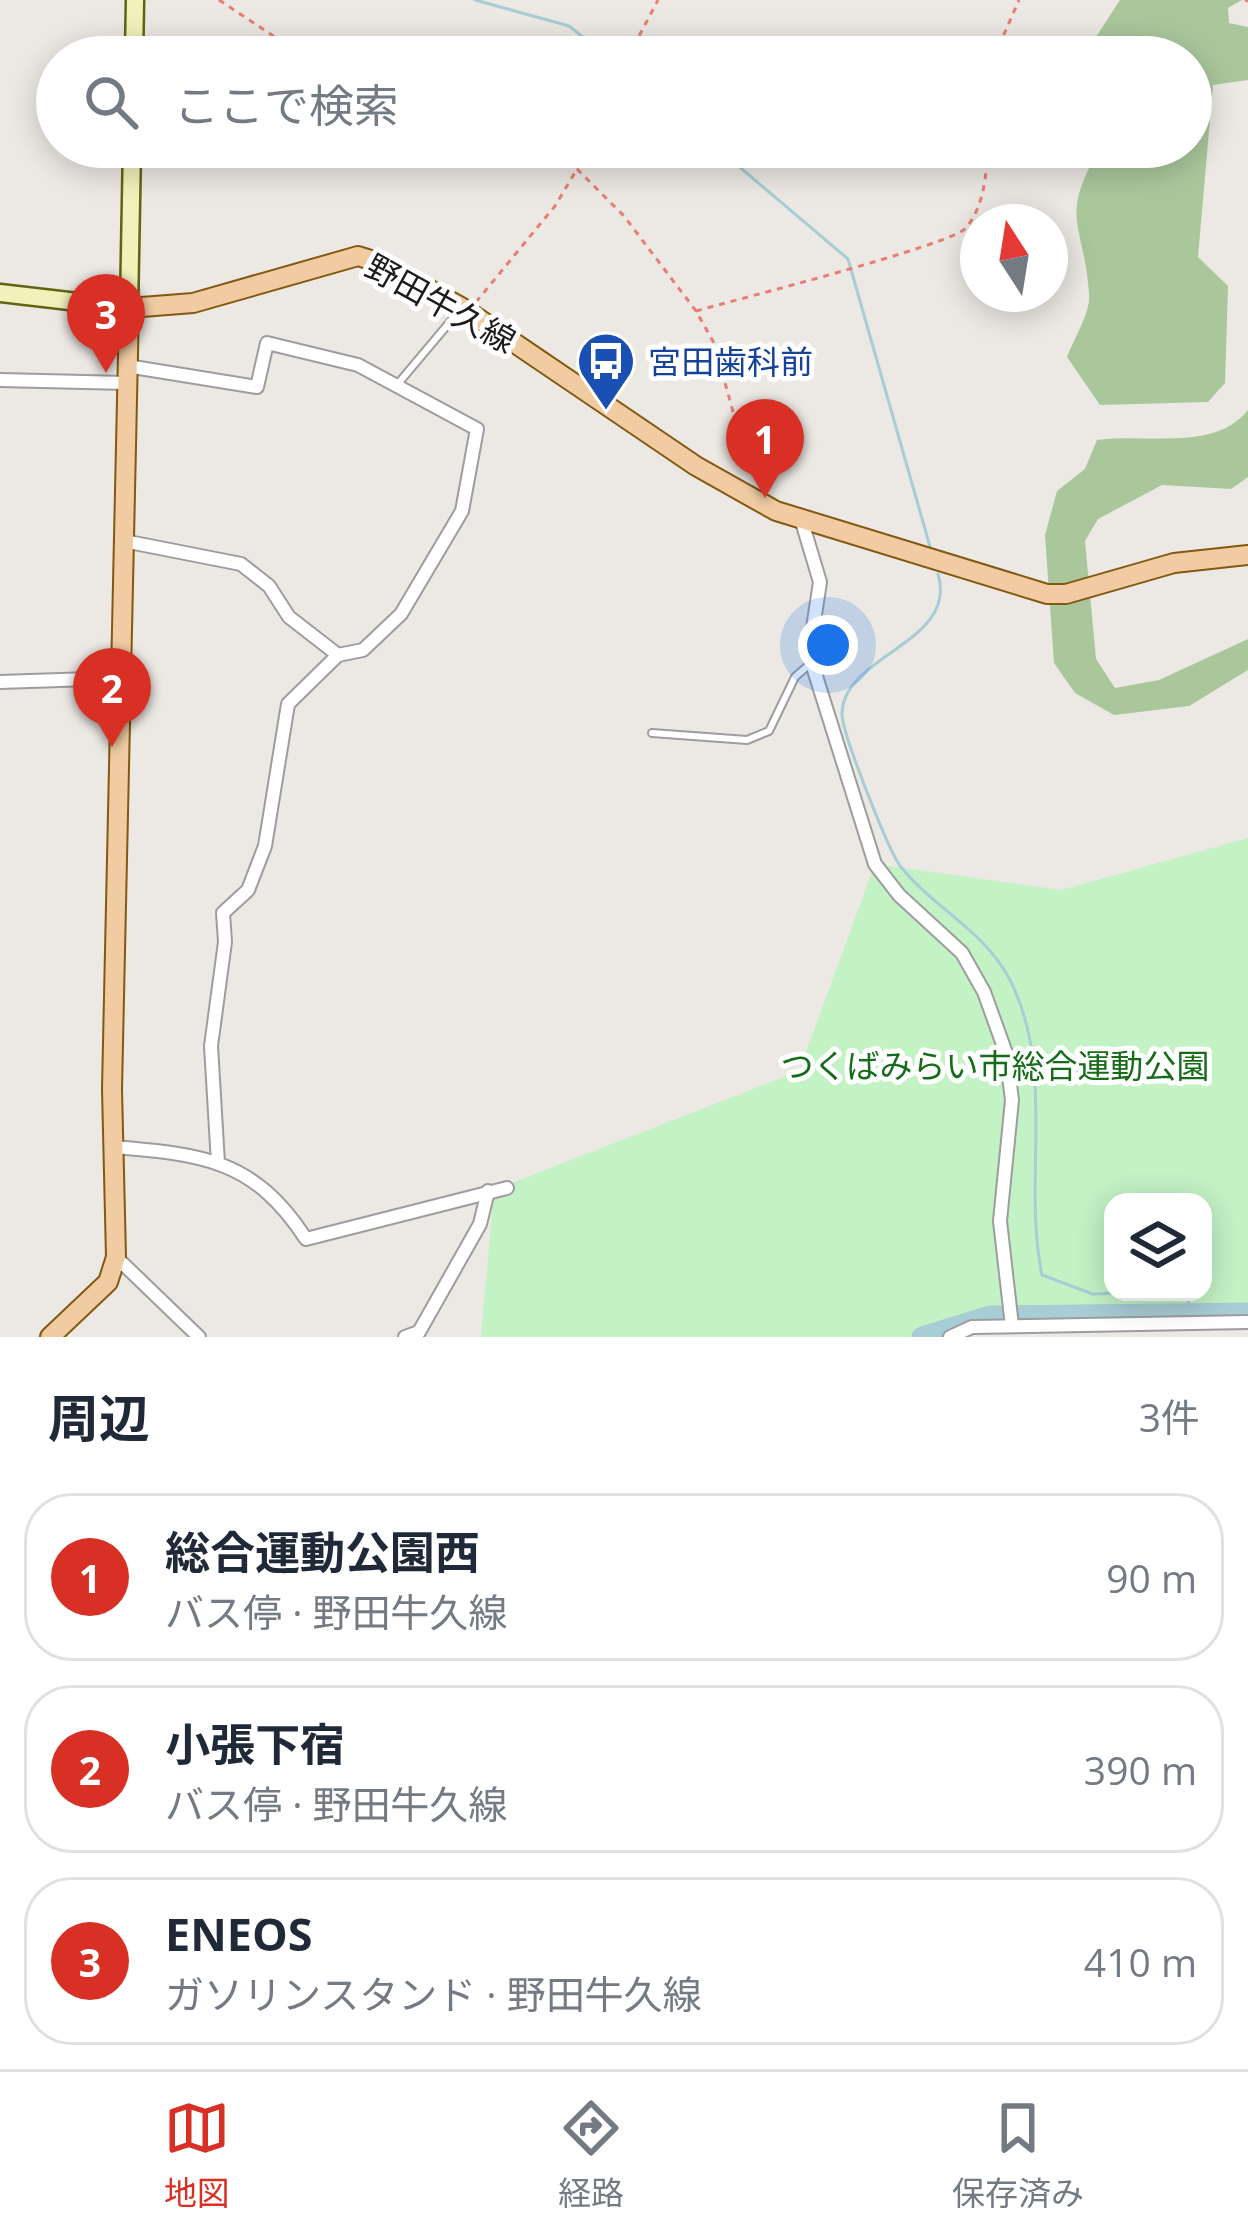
<!DOCTYPE html>
<html lang="ja">
<meta charset="utf-8">
<style>
body{margin:0;font-family:"Open Sans","Noto Sans JP",sans-serif;background:#f2f2f3;color:#1f2937}
.controls{position:absolute;right:36px;bottom:36px;display:grid;overflow:hidden;border-radius:24px;box-shadow:0 6px 30px #0003}
.controls button{width:108px;height:108px;display:grid;place-items:center;padding:0;border:0;border-bottom:3px solid #e0e1e3;background:#fff;color:#1f2937;font:60px sans-serif}
.compass{position:absolute;left:960px;top:204px;width:108px;height:108px;border-radius:50%;background:#fff;box-shadow:0 6px 30px #0003;rotate:348deg}
.you{position:absolute;left:828px;top:645px;width:42px;height:42px;margin:-30px;border:9px solid #fff;border-radius:50%;background:#1a73e8;box-shadow:0 0 0 18px #1a73e833}
.badge{display:grid;place-items:center;width:78px;height:78px;border-radius:50%;background:#d93025;color:#fff;font-size:39px;font-weight:700}
.pin{position:absolute;translate:-50% -99px;filter:drop-shadow(0 3px 6px #0008)}
.pin::after{content:'';position:absolute;top:63px;width:42px;height:36px;background:inherit;clip-path:polygon(0 0,100% 0,50% 100%)}
.list{margin:0;padding:0;list-style:none}
h2{display:flex;justify-content:space-between;align-items:center;height:156px;margin:0;padding:0 48px;font-size:51px}
h2 small{font-size:39px;font-weight:400;color:#747a83}
.list li{display:grid;grid-template-columns:78px 1fr auto;gap:36px;align-items:center;box-sizing:border-box;height:168px;margin:0 24px 24px;padding:0 24px;border:3px solid #e0e1e3;border-radius:48px}
.list b{display:block;font-size:45px;white-space:nowrap}
.list p{margin:0;font-size:39px;white-space:nowrap;color:#747a83}
.list em{font-size:39px;font-style:normal;color:#747a83}
.icon{flex:none;width:66px;height:66px;fill:none;stroke:currentColor;stroke-width:2;stroke-linecap:round;stroke-linejoin:round}
.map{position:relative;flex:none;width:1248px;height:1337px;overflow:hidden}
.search{position:absolute;background:#fff;box-shadow:0 6px 30px #0003;left:36px;right:36px;top:36px;height:132px;display:flex;align-items:center;gap:30px;box-sizing:border-box;padding:0 42px;border-radius:66px;color:#747a83;font-size:45px}
.sheet{height:732px;background:#fff}
nav{display:flex;justify-content:space-around;align-items:center;box-sizing:border-box;height:168px;border-top:3px solid #e0e1e3;background:#fff;font-size:33px;color:#747a83}
nav a{display:grid;justify-items:center;gap:6px}
nav .on{color:#d93025}
.map>svg:first-child{display:block}
.forest{fill:#aac79c}
.park{fill:#c3f2c5;fill-rule:evenodd}
.lines{fill:none;stroke-linecap:round;stroke-linejoin:round}
.stream{stroke:#a7cdd5;stroke-width:3}
.river{stroke:#a7cdd5;stroke-width:21}
.lane-casing{stroke:#9d9d9d;stroke-width:10}
.street-casing{stroke:#9d9d9d;stroke-width:16}
.secondary-casing{stroke:#606511;stroke-width:21}
.primary-casing{stroke:#835810;stroke-width:22}
.path{stroke:#e97d76;stroke-width:3;stroke-dasharray:6 6;stroke-linecap:butt}
.lane{stroke:#fff;stroke-width:6}
.street{stroke:#fff;stroke-width:12}
.secondary{stroke:#f1f1bb;stroke-width:16}
.primary{stroke:#f1cca3;stroke-width:18}
.labels{text-anchor:middle;dominant-baseline:central;stroke-width:10;stroke-linejoin:round;paint-order:stroke}
.street-label{font-size:33px;fill:#1c1c1c;stroke:#fff}
.transit-label{font-size:33px;fill:#164399;stroke:#fff;text-anchor:start}
.park-label{font-size:33px;fill:#176c1a;stroke:#fff}
</style>
<div class="map">
<svg width="1248" height="1337" viewBox="0 0 1248 1337">
<rect width="100%" height="100%" fill="#ece8e3"/>
<g class="forest">
<path d="M1120 0H1242L1228 8 1229 23 1248 27V80L1213 85 1198 257 1228 286 1225 383 1208 402 1100 405 1067 357C1074 339 1091 312 1089 294 1084 220 1058 222 1100 147H1191V57H1083Z"/>
<path d="M1248 410V477L1231 489 1162 485 1098 519 1085 541 1096 659 1115 688 1159 680 1248 639V670L1189 706 1114 715 1075 693 1054 663 1045 535 1057 491 1085 469 1097 440C1146 433 1215 452 1248 410Z"/>
</g>
<path class="park" d="M1248 838V1317L970 1321 933 1337H481L494 1190 799 1071 875 864 1061 890ZM1113 1202H1203V1292H1113Z"/>
<g class="lines">
<g class="stream">
<path d="M475 0 569 26 608 57"/>
<path d="M716 147 848 259 931 550"/>
<path d="M938 574C959 643 842 655 842 714 842 733 889 852 901 867 934 908 983 930 1009 978 1057 1070 1022 1179 1042 1275L1093 1294 1155 1292"/>
<path d="M1188 1320 1189 1292"/>
</g>
<path class="river" d="M922 1337 990 1316 1248 1313"/>
<defs>
<g id="lane">
<path d="M396 386 460 310"/>
<path d="M652 733 747 740 769 731 795 677 811 663"/>
</g>
<g id="street">
<path d="M127 366 257 387 267 343 358 365 477 429 462 511 401 614 363 650 338 655 288 704 265 846 248 890 223 913 225 942 211 1046 218 1163"/>
<path d="M0 380 127 383"/>
<path d="M802 522 820 582 809 654 875 864 899 895 962 953 984 992 1006 1053 1012 1100 1000 1221 1012 1326"/>
<path d="M124 541 241 564 269 586 289 617 338 655"/>
<path d="M0 682 121 678"/>
<path d="M112 1147C202 1154 254 1159 306 1239L507 1188"/>
<path d="M116 1257 199 1337"/>
<path d="M405 1337 419 1332 480 1224 488 1191"/>
<path d="M950 1337 972 1327 1248 1322"/>
</g>
<g id="secondary">
<path d="M134 57 135 0"/>
<path d="M0 293 129 308 132 147"/>
</g>
<path id="primary" d="M50 1337 108 1282 116 1257 112 1089 129 308 193 303 358 256 384 264 463 308 696 466 776 511 1047 594H1066L1174 563 1248 555"/>
</defs>
<use href="#lane" class="lane-casing"/>
<use href="#street" class="street-casing"/>
<use href="#secondary" class="secondary-casing"/>
<use href="#primary" class="primary-casing"/>
<g class="path">
<path d="M219 0 290 47 325 57"/>
<path d="M1245 0 1248 1"/>
<path d="M346 57H400"/>
<path d="M628 57 658 0"/>
<path d="M994 57 1019 0"/>
<path d="M577 169 624 216 696 311 714 343 740 437 771 490"/>
<path d="M476 302 555 206 577 169 581 147"/>
<path d="M696 311C735 300 951 245 966 228 984 206 987 174 987 147"/>
</g>
<use href="#lane" class="lane"/>
<use href="#street" class="street"/>
<use href="#secondary" class="secondary"/>
<use href="#primary" class="primary"/>
</g>
<defs>
<symbol id="bus-pin" viewBox="-11 -11 22 30"><path d="M0 17L-7.5 6A9.5 9.5 0 1 1 7.5 6Z" fill="#1a4fb4" stroke="#fff"/><path d="M-5-6H5V4H4V6H2V4H-2V6H-4V4H-5ZM-3.5-4V0h7V-4ZM-3.5 1.2v1.5H-2V1.2ZM2 1.2v1.5H3.5V1.2Z" fill="#fff"/></symbol>
</defs>
<g fill-rule="evenodd">
<use href="#bus-pin" x="573" y="328" width="66" height="90"/>
</g>
<g class="labels">
<g class="street-label">
<text transform="translate(441 303) rotate(29)">野田牛久線</text>
</g>
<g class="transit-label">
<text x="648" y="361">宮田歯科前</text>
</g>
<g class="park-label">
<text x="995" y="1065">つくばみらい市総合運動公園</text>
</g>
</g>
</svg>
<div class="controls">
<button><svg class="icon" aria-label="layers" viewBox="0 0 24 24"><path d="M12 4l9 5-9 5-9-5zM3 14l9 5 9-5"/></svg></button>
</div>
<svg class="compass" viewBox="-18 -18 36 36"><path d="M0-13l5 13h-10z" fill="#e53935"/><path d="M0 13l5-13h-10z" fill="#747a83"/></svg>
<div class="you"></div>
<div class="pin badge" style="left:765px;top:498px">1</div>
<div class="pin badge" style="left:112px;top:747px">2</div>
<div class="pin badge" style="left:106px;top:373px">3</div>
<div class="search"><svg class="icon" aria-label="search" viewBox="0 0 24 24"><circle cx="10" cy="10" r="6"/><path d="M15 15l6 6"/></svg>ここで検索</div>
</div>
<section class="sheet">
<h2>周辺<small>3件</small></h2>
<ul class="list">
<li><span class="badge">1</span><div><b>総合運動公園西</b><p>バス停 · 野田牛久線</p></div><em>90 m</em></li>
<li><span class="badge">2</span><div><b>小張下宿</b><p>バス停 · 野田牛久線</p></div><em>390 m</em></li>
<li><span class="badge">3</span><div><b>ENEOS</b><p>ガソリンスタンド · 野田牛久線</p></div><em>410 m</em></li>
</ul>
</section>
<nav>
<a class="on"><svg class="icon" aria-label="map" viewBox="0 0 24 24"><path d="M3 6l6-2 6 2 6-2v14l-6 2-6-2-6 2zM9 4v14M15 6v14"/></svg>地図</a>
<a><svg class="icon" aria-label="directions" viewBox="0 0 24 24"><path d="M12 3l9 9-9 9-9-9zM9 14v-3h6M13 9l2 2-2 2"/></svg>経路</a>
<a><svg class="icon" aria-label="saved" viewBox="0 0 24 24"><path d="M7 4h10v16l-5-4-5 4z"/></svg>保存済み</a>
</nav>
